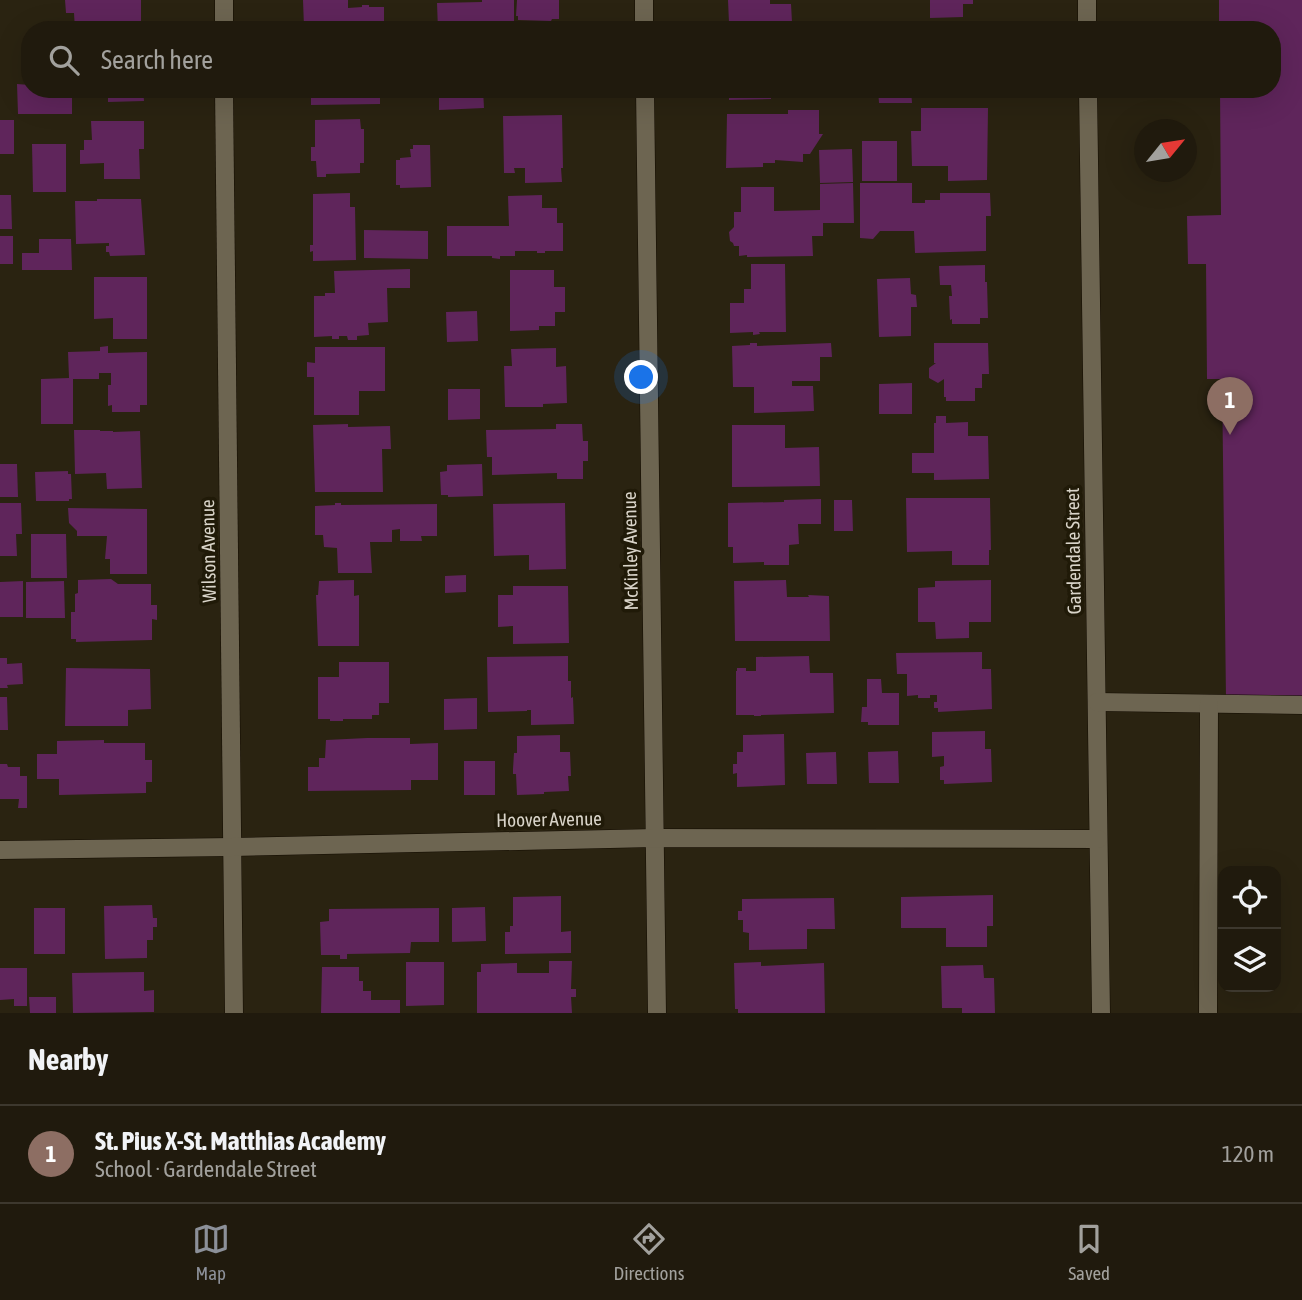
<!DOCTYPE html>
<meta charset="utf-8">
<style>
body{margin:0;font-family:"Asap Condensed",sans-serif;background:#282316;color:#f1f3f6}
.controls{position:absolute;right:21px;bottom:21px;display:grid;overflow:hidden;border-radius:14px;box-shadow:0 7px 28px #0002}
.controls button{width:63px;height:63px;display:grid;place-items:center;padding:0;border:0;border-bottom:2px solid #3d382e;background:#201a0d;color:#f1f3f6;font:35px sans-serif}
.compass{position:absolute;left:1134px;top:119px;width:63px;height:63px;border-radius:50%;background:#201a0d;box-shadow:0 7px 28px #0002;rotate:60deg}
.you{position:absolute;left:642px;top:378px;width:24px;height:24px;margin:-18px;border:5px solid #fff;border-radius:50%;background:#1a73e8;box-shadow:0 0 0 10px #1a73e833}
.badge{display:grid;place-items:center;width:46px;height:46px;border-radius:50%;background:#8c9099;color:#fff;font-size:23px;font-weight:700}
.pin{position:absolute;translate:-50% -58px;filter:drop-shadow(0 2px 4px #0008)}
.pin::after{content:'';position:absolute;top:37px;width:24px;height:21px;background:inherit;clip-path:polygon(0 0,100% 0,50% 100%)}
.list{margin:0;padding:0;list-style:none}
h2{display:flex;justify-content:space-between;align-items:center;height:91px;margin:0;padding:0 28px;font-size:30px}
h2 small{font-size:23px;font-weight:400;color:#a2a19d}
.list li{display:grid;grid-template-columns:46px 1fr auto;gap:21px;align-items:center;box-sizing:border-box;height:98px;padding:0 28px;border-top:2px solid #3d382e}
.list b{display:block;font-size:26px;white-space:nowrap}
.list p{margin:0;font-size:23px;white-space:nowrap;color:#a2a19d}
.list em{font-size:23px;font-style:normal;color:#a2a19d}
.icon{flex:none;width:38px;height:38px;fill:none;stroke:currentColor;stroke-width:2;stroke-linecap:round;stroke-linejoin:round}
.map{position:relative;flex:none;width:1302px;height:1013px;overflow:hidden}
.search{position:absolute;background:#201a0d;box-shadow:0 7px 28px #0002;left:21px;right:21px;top:21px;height:77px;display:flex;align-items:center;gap:18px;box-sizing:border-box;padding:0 24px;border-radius:28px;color:#a2a19d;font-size:26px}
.sheet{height:189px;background:#201a0d}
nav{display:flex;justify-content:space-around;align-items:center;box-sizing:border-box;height:98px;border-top:2px solid #3d382e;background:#201a0d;font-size:19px;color:#a2a19d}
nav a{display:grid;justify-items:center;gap:4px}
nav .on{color:#8c9099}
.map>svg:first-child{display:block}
.building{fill:#5f255b}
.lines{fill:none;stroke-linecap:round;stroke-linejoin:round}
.minor-casing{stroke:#130c00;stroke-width:19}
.minor{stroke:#6d6551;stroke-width:18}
.labels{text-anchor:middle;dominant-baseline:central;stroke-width:7;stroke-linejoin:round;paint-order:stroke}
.street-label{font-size:19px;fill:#d9d4c9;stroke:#201a08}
</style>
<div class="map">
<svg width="1302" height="1013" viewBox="0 0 1302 1013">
<rect width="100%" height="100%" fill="#2a2311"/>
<g class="building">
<path d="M65 0H141V30H75L74 13H66Z"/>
<path d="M303 0H348V8L362 7V5H369V7H384V26L304 27Z"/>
<path d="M482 0H514V30H438L437 3 482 2Z"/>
<path d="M517 0H559V19H552L551 21 518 20V16H516Z"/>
<path d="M728 0H770V4H791L792 22 729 23Z"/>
<path d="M930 0H973V4H963V17L930 18Z"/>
<path d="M1219 0H1302V698L1226 699 1222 379H1207L1206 264H1188L1187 216 1221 215 1220 89H1272V30H1219Z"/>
<path d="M17 84 30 85V89H72V114H18Z"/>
<path d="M105 89H143L144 101 108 102V97H105Z"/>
<path d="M311 89H393V95H380V104L311 105Z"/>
<path d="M439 89H483L484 108 439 110Z"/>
<path d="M515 89H553V97H519V94H515Z"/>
<path d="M729 89H771V99L729 100Z"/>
<path d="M878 89H911L912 103H879Z"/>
<path d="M921 108H988L987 180 948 181V166H912L911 131H921Z"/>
<path d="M788 110H819V134H823L810 154H803V162L775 160V163H763V167L726 168 727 114H788Z"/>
<path d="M562 115 563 168H561L562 182 525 183V168H514L515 173H504L503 116Z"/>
<path d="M360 119 361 129H364V163H360V173L326 174V177H317L316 161H311V147H315V120Z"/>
<rect x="0" y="120" width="14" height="34"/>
<path d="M91 121H144V149H139L140 179H104V163L80 164V150H84V140H92Z"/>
<rect x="862" y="141" width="35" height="40"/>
<path d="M32 144H66V192H33Z"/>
<path d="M413 145H430L431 187 400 188V185H396V160H400V158L411 157 410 149H413Z"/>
<path d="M852 149 853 182 820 183 819 150Z"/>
<path d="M853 183 854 223H823V236H812L813 256 747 257V255L739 256V246H734L733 243 730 241 729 232 734 227V212H741V187H774V211L820 210V184Z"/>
<path d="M860 183H912V203H925V200H940V193H990L991 216H986V251L915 253 914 231H880L873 239 860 238Z"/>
<path d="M350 193V207H355L356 260 313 261V251L310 252V245H313V194Z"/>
<path d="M0 195H11L12 229H0Z"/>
<path d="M542 195V208H557V223H563V251H545V253H537V251H515V256H500V259L492 258V256H447V226H509L508 196Z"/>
<path d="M97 199H141L145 255 110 256 109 252H106V246H109V243L76 244 75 201H97Z"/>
<path d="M364 230 428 231V259L364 258Z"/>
<rect x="0" y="236" width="13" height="28"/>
<path d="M39 239H71L72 270H22V253H39Z"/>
<path d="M751 264H785L786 332H759L760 334 753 335V332L730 333V303H744V289H751Z"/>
<path d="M985 265V282H987L988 318H980V324H952V319L950 320 949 296H952L951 285H940L939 266Z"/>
<path d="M410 269V288H387L388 322 368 323 369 335 357 336V340H348L347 336H339V339H332V336L314 337V296H325V293H335L334 271Z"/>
<path d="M510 270H554V287H565V312H555V326H539V330L510 331Z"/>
<path d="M94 277H147V339H113V318L94 319Z"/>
<path d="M910 278 911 294 916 295 917 307H911V336L879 337 877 279Z"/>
<path d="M477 311 478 341 447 342 446 312Z"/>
<path d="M750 343H757V346L831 343 832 357H820V381H792V386H813L814 411 754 413V387H733L732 346 750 345Z"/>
<path d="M934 343H988L989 374H982V388H975V401H946V397H944V379L938 383 929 378V368L936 363H934Z"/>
<path d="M108 346V353L147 352V405H140V412H112V405L108 406V385H111V373H99V379H73V424H41V379L69 378 68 352 100 351V347Z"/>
<path d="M315 347H385V391H359V415H314V377H307V362L315 363Z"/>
<path d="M556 348V367L566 366 567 403 543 404V407H505L504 366H512L511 349Z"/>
<path d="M912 383V414H879V384Z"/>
<path d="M448 389H480V419L448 420Z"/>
<path d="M936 416H946V423L968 422V436H988L989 479 934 480V473H912V453H934V423H936Z"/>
<path d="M348 424V427L390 426 391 449H382L383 492H315L313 425Z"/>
<path d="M556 424H582L583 441H588V461H583V479H557V473L492 475V457H487L486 430 556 429Z"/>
<path d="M732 425H785V448L819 447 820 486 732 487Z"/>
<path d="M74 430H100V431H113V432L140 431 142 488 107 489 106 473 75 474Z"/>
<path d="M0 464H17L18 497H0Z"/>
<path d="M482 464 483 496 448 497V495H441L440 472 447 471V465Z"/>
<path d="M68 471V474H71L72 499H69V501H36L35 472Z"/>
<path d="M906 498H990L991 550H989V565H952V551L907 552Z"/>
<path d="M821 499V524H798L799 544 789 545V565H764V562L733 563V547H728V503L784 502V500Z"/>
<path d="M834 500H852L853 531H834Z"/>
<path d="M0 503H21L22 534H16L17 556H0Z"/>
<path d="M335 503H341V505L437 504V536H421L422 541H400V529L392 530V542H370L372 573H338L337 548 324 547 323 535H315V506L335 505Z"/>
<path d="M565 503 566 569 529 570V555L494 556 493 504Z"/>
<path d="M68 508 147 509V574H110V559H105L107 536H77V531L69 523Z"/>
<path d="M31 534H66L67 578H31Z"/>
<path d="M466 575V592L445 593V576Z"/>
<path d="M111 579 118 584H151V605H157V620L152 619V640L76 642V639H71V612H75V594L78 593V580Z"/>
<path d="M354 580V596L359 595V646H318L316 595H318L319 581Z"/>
<path d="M786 580 787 597H809L808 595 829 596 830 641H735L734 581Z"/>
<path d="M991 580V622H969V638L936 639 935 622H918V588L935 587V581Z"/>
<path d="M23 581V617H0V582Z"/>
<path d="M64 581 65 618H26V582Z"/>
<path d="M513 586H568L569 643 513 644V626L498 627V595H513Z"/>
<path d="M982 652V669H991L992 709 938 712V708H934V702H937V695H930V698H918V695L907 696V674H897L896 653Z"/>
<path d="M568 656V681H571V698L573 697 574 724 531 725V710H527V711L488 712 487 657Z"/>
<path d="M809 656 810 673H833L834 713 761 715V716H754V715H736V671H737V668H746V671H756V657Z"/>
<path d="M0 658H7V664L22 663 23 684 7 685 8 688H0Z"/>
<path d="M339 662H389V703H379V715H372V719H343V721H330V719H318V677H339Z"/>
<path d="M66 668 150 669 151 709 128 710V726H65Z"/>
<path d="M867 679H881L882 693H899V725H868V722H861L862 707H867Z"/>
<path d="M0 697H7L8 730H0Z"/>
<path d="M477 698V729L444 730V699Z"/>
<path d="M985 731V749H991L992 782 944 784V780H940V767L944 766V756L932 757V732Z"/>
<path d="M784 734 785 785 737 787V773L733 774V764H737V752H743V735Z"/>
<path d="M560 735V752H570L571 776H568L569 791 544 792V794L517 795 516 774H513V769L514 753H517V736Z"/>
<path d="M367 738H410V744L438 743V780H411V790L308 791V767H319V758H325L326 740Z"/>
<path d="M104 740V743H145V760H152V782H146V793L59 795V779H37V754H57V741Z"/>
<path d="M898 751 899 783H869L868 752Z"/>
<path d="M836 752 837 784H807L806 753Z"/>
<rect x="464" y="761" width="31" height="34"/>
<path d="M0 764H7L8 767H20V776H27V808H18L19 799H0Z"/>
<path d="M993 895V926H987V947H946V928H901V897Z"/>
<path d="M561 896V932L571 931V953L505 954V932H510V926H513V897Z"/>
<path d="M834 898 835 929H807V949L749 950V933L743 932V920H738V911H742V899Z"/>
<path d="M152 905 153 918H157V927H153V940H147V958L105 959 104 906Z"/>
<path d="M485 907 486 941 452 942V908Z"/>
<rect x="34" y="908" width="31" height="46"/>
<path d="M439 908V942H411L410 953 347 954V959H340V955H321L320 922 329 921V909Z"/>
<path d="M549 961H572L571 989H576V997H571L572 1013H477V972H481V964L517 963V973H549Z"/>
<path d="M406 962H444V1005L406 1006Z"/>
<path d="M761 962V966L824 963 825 1013H738V1009H735L734 963Z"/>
<path d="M983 965 984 978H994L995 1013H962V1008H942L941 966Z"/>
<path d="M322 967H359V981H363V991H371V1000H400V1013H321Z"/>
<path d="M0 968H27V1006H14V999L0 1000Z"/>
<path d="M144 972V991L154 990V1012L73 1013 72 973Z"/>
<path d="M29 997H56V1013H30Z"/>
</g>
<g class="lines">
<defs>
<g id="minor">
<path d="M224 0V30"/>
<path d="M644 0V30"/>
<path d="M1087 0V30"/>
<path d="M224 89 234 1013"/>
<path d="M645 89 657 1013"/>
<path d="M1088 89 1101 1013"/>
<path d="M1097 702 1302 705"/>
<path d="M0 850 232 847 655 838 1098 839"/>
<path d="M1208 1013 1209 704"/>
</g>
</defs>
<use href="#minor" class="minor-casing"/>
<use href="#minor" class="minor"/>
</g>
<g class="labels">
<g class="street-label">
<text transform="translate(208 551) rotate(-91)">Wilson Avenue</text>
<text transform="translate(630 551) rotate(-91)">McKinley Avenue</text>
<text transform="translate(1073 551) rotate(-91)">Gardendale Street</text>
<text transform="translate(549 819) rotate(-1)">Hoover Avenue</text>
</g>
</g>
</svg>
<div class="controls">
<button><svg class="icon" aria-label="locate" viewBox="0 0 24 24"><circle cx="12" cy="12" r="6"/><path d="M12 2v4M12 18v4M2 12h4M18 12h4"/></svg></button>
<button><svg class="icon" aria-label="layers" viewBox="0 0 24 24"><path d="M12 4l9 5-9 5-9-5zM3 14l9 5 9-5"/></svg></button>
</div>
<svg class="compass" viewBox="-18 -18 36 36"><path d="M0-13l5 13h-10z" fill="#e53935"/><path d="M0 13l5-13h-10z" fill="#a2a19d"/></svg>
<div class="you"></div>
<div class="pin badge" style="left:1230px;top:435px;background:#8d6e63">1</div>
<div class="search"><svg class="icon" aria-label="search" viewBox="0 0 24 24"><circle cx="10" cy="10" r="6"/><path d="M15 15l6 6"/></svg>Search here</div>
</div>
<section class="sheet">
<h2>Nearby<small></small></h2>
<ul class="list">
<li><span class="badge" style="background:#8d6e63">1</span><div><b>St. Pius X-St. Matthias Academy</b><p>School · Gardendale Street</p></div><em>120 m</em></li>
</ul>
</section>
<nav>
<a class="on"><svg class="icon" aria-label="map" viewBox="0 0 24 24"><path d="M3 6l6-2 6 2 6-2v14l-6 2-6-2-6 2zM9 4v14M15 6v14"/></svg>Map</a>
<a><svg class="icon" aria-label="directions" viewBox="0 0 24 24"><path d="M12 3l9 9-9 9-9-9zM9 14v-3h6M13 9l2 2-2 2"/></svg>Directions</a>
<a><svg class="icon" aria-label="saved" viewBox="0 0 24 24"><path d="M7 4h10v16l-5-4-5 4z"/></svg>Saved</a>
</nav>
